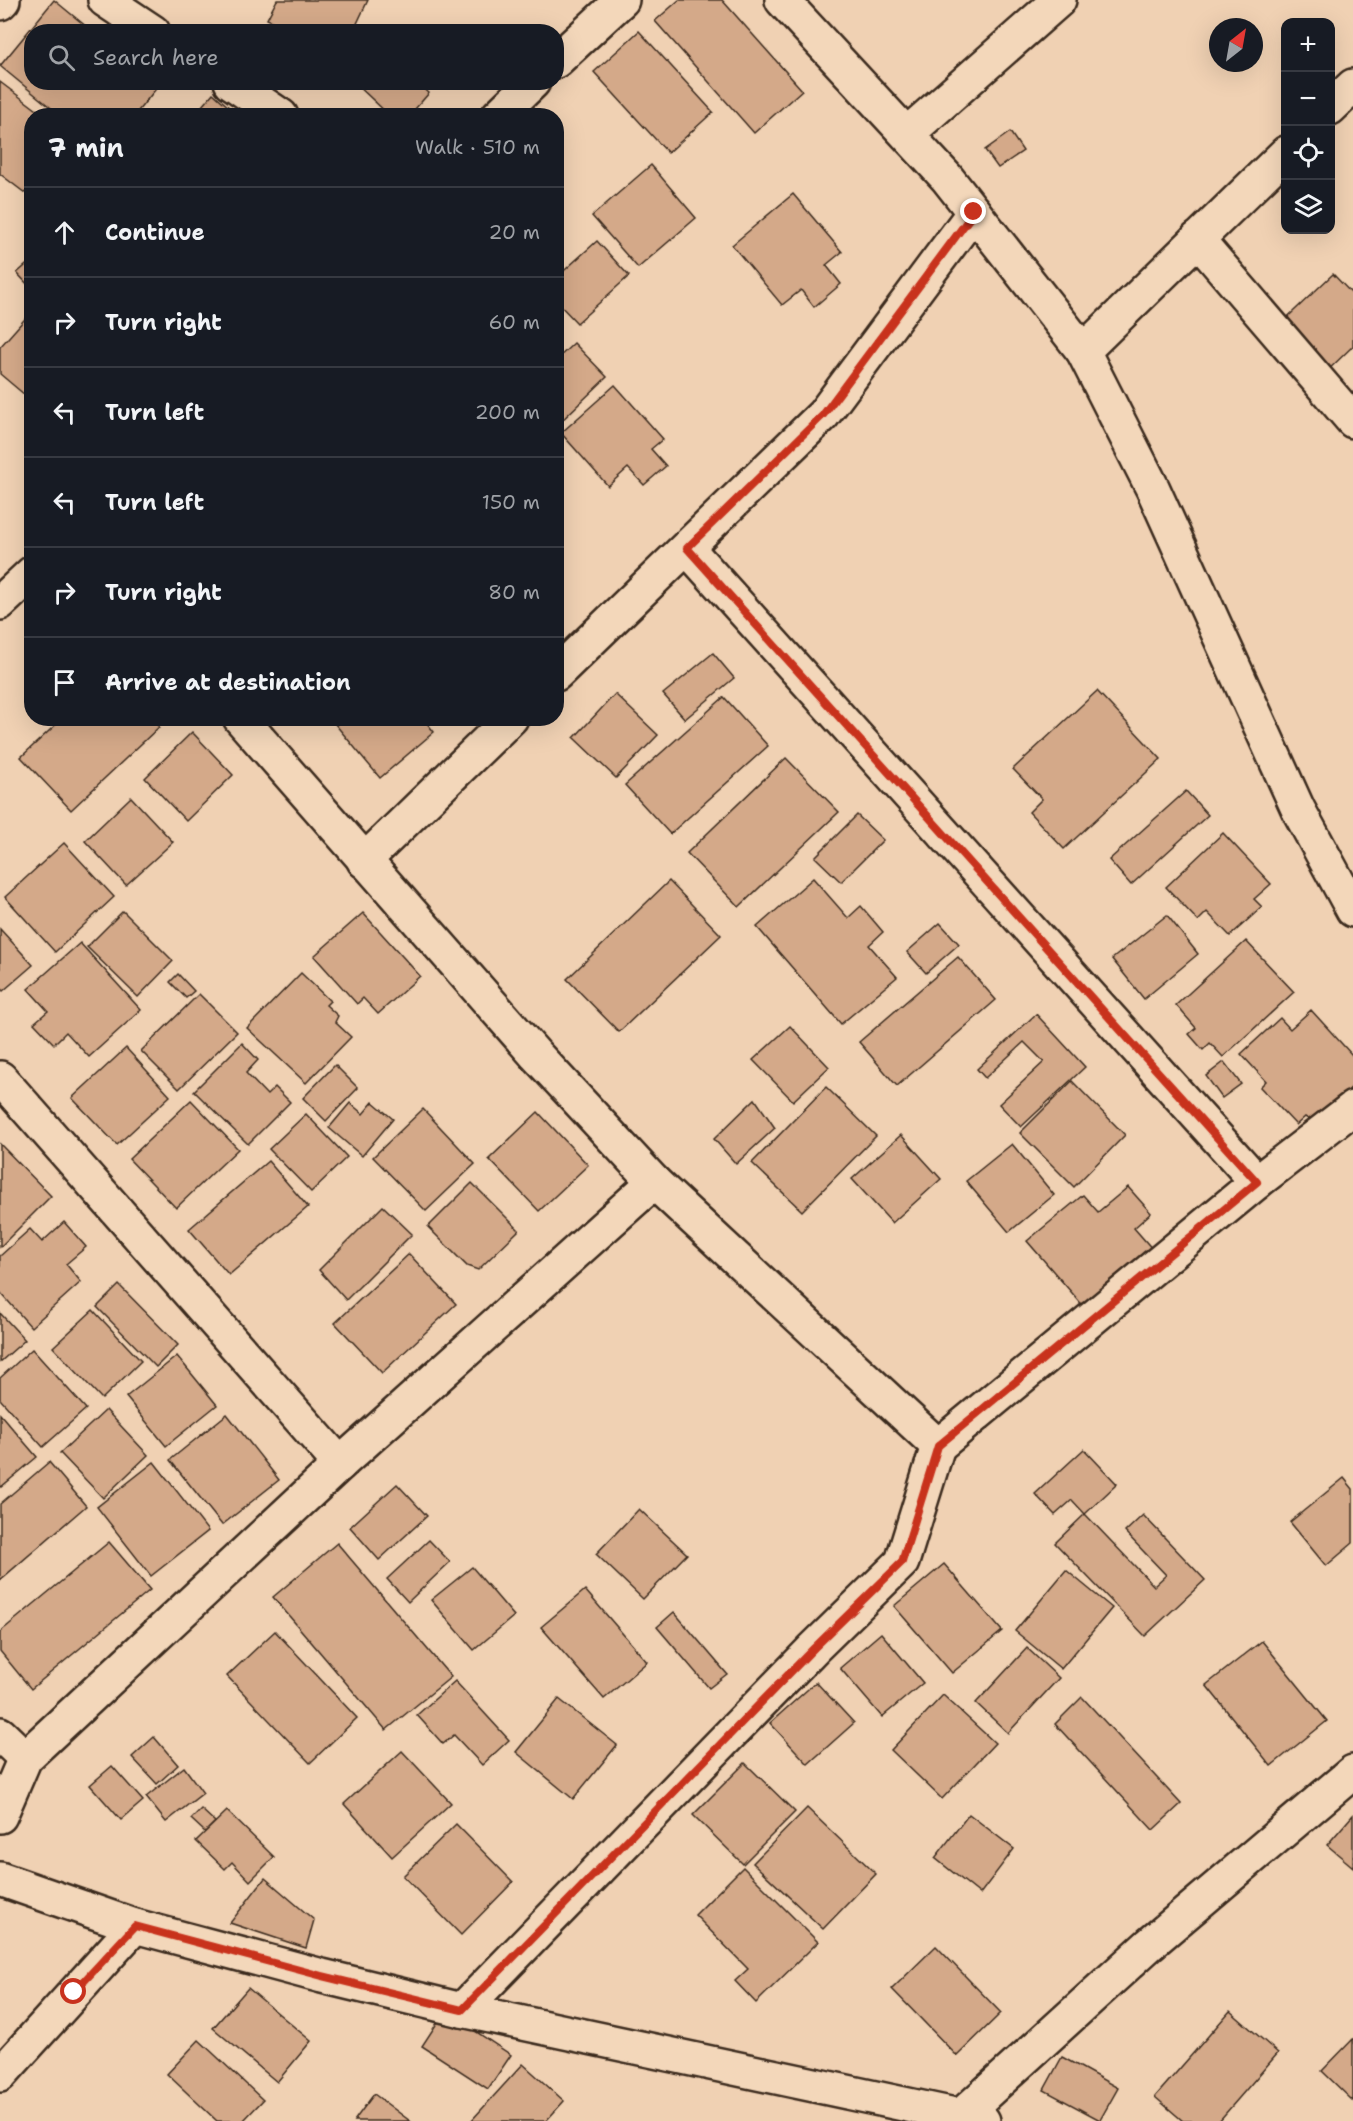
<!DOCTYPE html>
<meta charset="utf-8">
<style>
body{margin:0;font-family:"Shantell Sans",sans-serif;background:#242831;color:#f1f3f6}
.controls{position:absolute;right:18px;top:18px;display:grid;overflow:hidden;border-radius:12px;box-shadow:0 6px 24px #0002}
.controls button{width:54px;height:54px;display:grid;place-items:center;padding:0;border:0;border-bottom:2px solid #363941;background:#171b24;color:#f1f3f6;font:30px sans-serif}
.compass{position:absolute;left:1209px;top:18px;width:54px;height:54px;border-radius:50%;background:#171b24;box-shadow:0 6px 24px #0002;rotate:31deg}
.stop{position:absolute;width:18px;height:18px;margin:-14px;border:4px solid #c8321e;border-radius:50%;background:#fff}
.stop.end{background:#c8321e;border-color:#fff;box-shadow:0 2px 6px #0008}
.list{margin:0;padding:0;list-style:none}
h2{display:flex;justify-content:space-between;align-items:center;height:78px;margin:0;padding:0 24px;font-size:26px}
h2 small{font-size:20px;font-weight:400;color:#9ea1a6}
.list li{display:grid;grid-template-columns:39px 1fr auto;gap:18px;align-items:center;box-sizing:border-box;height:90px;padding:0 24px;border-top:2px solid #363941}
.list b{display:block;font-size:22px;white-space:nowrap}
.list em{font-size:20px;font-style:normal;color:#9ea1a6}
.icon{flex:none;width:33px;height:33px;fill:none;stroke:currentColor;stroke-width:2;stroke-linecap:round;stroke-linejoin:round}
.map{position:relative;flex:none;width:1353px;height:2121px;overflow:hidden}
.search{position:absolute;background:#171b24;box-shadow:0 6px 24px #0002;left:24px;top:24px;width:540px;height:66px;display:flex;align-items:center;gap:15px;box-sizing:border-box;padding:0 21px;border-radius:24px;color:#9ea1a6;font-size:22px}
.panel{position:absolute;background:#171b24;box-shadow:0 6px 24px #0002;left:24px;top:108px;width:540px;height:618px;border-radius:24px}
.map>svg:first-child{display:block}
.building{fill:#d4a989;stroke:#3b2a1e;stroke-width:1.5}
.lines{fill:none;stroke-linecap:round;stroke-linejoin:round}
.street-casing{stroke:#3b2a1e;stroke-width:38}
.street{stroke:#f3d7ba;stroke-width:33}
.route{stroke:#c8321e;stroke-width:8}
</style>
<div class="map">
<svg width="1353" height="2121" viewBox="0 0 1353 2121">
<rect width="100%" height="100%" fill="#f0d1b3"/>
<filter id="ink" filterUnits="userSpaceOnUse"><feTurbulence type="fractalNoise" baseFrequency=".0167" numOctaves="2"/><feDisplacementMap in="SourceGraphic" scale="12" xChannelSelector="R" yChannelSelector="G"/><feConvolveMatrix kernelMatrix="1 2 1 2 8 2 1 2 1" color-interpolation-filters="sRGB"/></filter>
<g filter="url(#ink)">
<g class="building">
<path d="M54 0 93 32H32V82H156L159 85 134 116H61L0 66Z"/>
<path d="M277 0H368L353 32H287L288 29 267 19Z"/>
<path d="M679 0H722L802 90 754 133 655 21Z"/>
<path d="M639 31 713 112 668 153 594 72Z"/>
<path d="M0 82 45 116H32V185L25 193 0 174Z"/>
<path d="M354 82H417L429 93 409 116H390Z"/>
<path d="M213 93 239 116H213L202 106Z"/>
<path d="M1010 132 1023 151 998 168 985 150Z"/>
<path d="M651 165 696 218 638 268 592 216Z"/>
<path d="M793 194 842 252 826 265 841 284 814 307 801 290 782 305 732 245Z"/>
<path d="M597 241 629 276 577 323 556 301V278Z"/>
<path d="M32 260V289L17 273Z"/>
<path d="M1333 274 1353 295V346L1322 376 1276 328Z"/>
<path d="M32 311V401L0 374V347Z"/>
<path d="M574 343 607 377 556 426V360Z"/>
<path d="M615 385 663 439 651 449 666 466 644 485 628 468 608 486 561 433Z"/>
<path d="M713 653 734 678 685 719 663 694Z"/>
<path d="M1097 691 1161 759 1064 849 1029 812 1042 799 1013 769Z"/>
<path d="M615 694 658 735 616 778 574 738Z"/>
<path d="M724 697 768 746 670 834 625 785Z"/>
<path d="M63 718H151L159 727 71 810 21 757Z"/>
<path d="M330 718H423L434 732 380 778Z"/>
<path d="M192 732 233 775 186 821 145 778Z"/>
<path d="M786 758 839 812 739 907 687 853Z"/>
<path d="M1186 791 1208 815 1131 885 1109 860Z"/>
<path d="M131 797 173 842 126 885 85 841Z"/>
<path d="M857 815 883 840 841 882 815 857Z"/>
<path d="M1223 833 1271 884 1254 899 1262 907 1230 936 1207 912 1198 921 1166 887Z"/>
<path d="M64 843 114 897 55 952 5 897Z"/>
<path d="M813 878 848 918 861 906 883 932 869 945 897 977 841 1024 757 927Z"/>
<path d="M669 881 721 935 619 1032 567 979Z"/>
<path d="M123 911 173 961 138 997 87 947Z"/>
<path d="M363 913 420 976 378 1014 363 998 357 1004 314 956Z"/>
<path d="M1167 915 1198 954 1144 999 1112 959Z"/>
<path d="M940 923 959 944 926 973 907 952Z"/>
<path d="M0 929 33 965 3 991 0 988Z"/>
<path d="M1246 941 1294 992 1223 1057 1210 1043 1203 1050 1189 1034 1196 1028 1176 1005Z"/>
<path d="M80 943 141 1010 89 1057 66 1032 54 1044 34 1023 48 1011 28 989Z"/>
<path d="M958 957 996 1000 897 1086 859 1042Z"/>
<path d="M301 973 330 1001 326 1005 338 1016 335 1022 351 1037 306 1083 247 1028Z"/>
<path d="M178 974 194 991 186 998 170 982Z"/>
<path d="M199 994 237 1032 179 1089 141 1051Z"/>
<path d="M1311 1010 1353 1056V1086L1313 1122 1305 1117 1296 1125 1260 1087 1266 1081 1241 1054 1280 1018 1290 1029Z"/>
<path d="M1036 1014 1085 1067 1021 1127 999 1104 1044 1062 1024 1042 985 1078 977 1069Z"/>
<path d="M790 1026 829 1067 793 1101 753 1060Z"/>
<path d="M242 1043 258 1060 246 1073 267 1095 275 1087 290 1102 248 1144 194 1091Z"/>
<path d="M126 1048 170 1096 117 1145 72 1098Z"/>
<path d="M1224 1062 1241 1084 1222 1098 1206 1076Z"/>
<path d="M335 1065 358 1088 326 1121 303 1098Z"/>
<path d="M1072 1081 1125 1135 1074 1187 1020 1133Z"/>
<path d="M826 1087 876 1136 802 1211 752 1163Z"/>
<path d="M755 1099 775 1128 736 1164 714 1139Z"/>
<path d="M191 1100 238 1149 176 1208 129 1159Z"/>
<path d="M373 1102 393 1119 362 1156 329 1128 350 1103 363 1114Z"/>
<path d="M423 1109 475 1164 426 1211 373 1157Z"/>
<path d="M538 1112 588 1165 539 1211 489 1159Z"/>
<path d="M306 1114 347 1157 311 1192 269 1149Z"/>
<path d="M901 1135 941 1179 892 1223 852 1179Z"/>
<path d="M0 1144 51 1196 0 1247Z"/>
<path d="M1012 1144 1054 1195 1009 1232 966 1181Z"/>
<path d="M268 1161 308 1207 229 1275 189 1229Z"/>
<path d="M472 1183 519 1230 478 1270 467 1266 428 1227Z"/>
<path d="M1128 1187 1151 1213 1134 1228 1154 1251 1085 1308 1027 1241 1083 1195 1098 1212Z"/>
<path d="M383 1206 412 1234 346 1300 319 1270Z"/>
<path d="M64 1222 86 1247 66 1264 81 1282 31 1327 0 1292V1256L30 1229 42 1242Z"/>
<path d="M409 1254 456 1304 382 1373 335 1323Z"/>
<path d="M119 1285 178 1345 156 1367 97 1307Z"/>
<path d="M93 1310 141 1361 102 1399 53 1347Z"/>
<path d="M0 1313 25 1340 0 1362Z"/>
<path d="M32 1349 86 1409 43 1447 0 1399V1378Z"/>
<path d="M177 1356 217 1405 166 1446 126 1397Z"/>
<path d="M106 1410 148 1455 103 1498 60 1453Z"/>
<path d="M0 1414 37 1457 1 1487 0 1485Z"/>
<path d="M227 1414 279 1480 222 1525 170 1460Z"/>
<path d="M1084 1449 1117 1484 1085 1514 1072 1500 1055 1515 1035 1494Z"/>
<path d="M49 1462 86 1506 0 1580V1504Z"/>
<path d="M154 1462 208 1531 151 1576 97 1507Z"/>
<path d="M1344 1478 1353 1489V1543L1326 1566 1290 1522Z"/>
<path d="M397 1484 427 1516 379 1560 350 1527Z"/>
<path d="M639 1509 687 1554 643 1599 596 1554Z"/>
<path d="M1085 1514 1154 1586 1166 1575 1125 1532 1143 1515 1205 1580 1145 1636 1055 1543Z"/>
<path d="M429 1540 450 1562 408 1602 387 1579Z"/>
<path d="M109 1542 150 1590 31 1689 0 1651V1632Z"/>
<path d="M337 1543 451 1677 386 1730 273 1597Z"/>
<path d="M944 1564 1002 1631 952 1673 894 1606Z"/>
<path d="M472 1567 514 1616 474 1650 431 1600Z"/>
<path d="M1066 1570 1112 1608 1061 1669 1015 1631Z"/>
<path d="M585 1590 647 1662 604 1699 541 1627Z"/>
<path d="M674 1612 727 1674 709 1688 657 1627Z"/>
<path d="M275 1631 357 1718 310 1763 227 1676Z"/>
<path d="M881 1633 923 1683 882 1717 840 1668Z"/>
<path d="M1262 1641 1327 1721 1271 1766 1206 1685Z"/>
<path d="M1027 1648 1059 1678 1008 1733 976 1703Z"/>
<path d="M455 1681 509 1740 482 1765 454 1735 443 1744 417 1715Z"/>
<path d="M816 1682 854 1723 808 1764 770 1723Z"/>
<path d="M943 1695 995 1743 942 1799 891 1750Z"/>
<path d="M1082 1697 1181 1804 1153 1830 1055 1724Z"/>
<path d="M559 1699 617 1745 573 1799 516 1752Z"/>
<path d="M154 1737 178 1765 157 1784 132 1757Z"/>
<path d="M402 1751 451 1803 392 1857 344 1804Z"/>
<path d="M745 1763 795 1812 743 1864 693 1815Z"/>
<path d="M112 1766 143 1801 121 1820 90 1785Z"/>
<path d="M184 1767 203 1793 166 1822 146 1797Z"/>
<path d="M807 1808 876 1874 823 1929 753 1863Z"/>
<path d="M201 1809 215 1822 205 1832 191 1819Z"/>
<path d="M227 1811 274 1857 250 1881 232 1862 225 1869 196 1841Z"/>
<path d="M969 1814 1014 1849 980 1894 935 1858Z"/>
<path d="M1353 1815V1867L1327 1845Z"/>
<path d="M456 1824 513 1882 461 1935 403 1876Z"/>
<path d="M743 1867 818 1942 756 2003 735 1981 748 1969 695 1915Z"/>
<path d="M265 1878 314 1920 306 1948 230 1923Z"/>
<path d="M936 1946 1001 2013 957 2056 892 1989Z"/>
<path d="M248 1988 311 2041 277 2082 213 2028Z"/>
<path d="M445 2011 511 2055 488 2089 422 2046Z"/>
<path d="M1230 2011 1278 2053 1219 2121H1183L1155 2097Z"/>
<path d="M1353 2039V2101L1322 2071Z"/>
<path d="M199 2040 263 2100 243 2121H217L167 2074Z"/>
<path d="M1062 2057 1118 2088 1100 2120 1044 2090Z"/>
<path d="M523 2064 564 2101 546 2121H471Z"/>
<path d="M374 2094 410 2121H354Z"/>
</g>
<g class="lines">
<defs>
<g id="street">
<path d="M105 0 153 32"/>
<path d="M782 0 947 178 1083 351 1153 489 1298 809 1353 910"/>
<path d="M0 3 3 0"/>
<path d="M556 61 622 0"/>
<path d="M231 82 281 116"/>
<path d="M1330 108 1353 86"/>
<path d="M498 116 533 82"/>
<path d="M907 134 1059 0"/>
<path d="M1197 239 1353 421"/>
<path d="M1083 351 1286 153"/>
<path d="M687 548 1257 1182"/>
<path d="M0 603 32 573"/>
<path d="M556 674 823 415 974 212"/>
<path d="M240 718 536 1055 654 1182 938 1446 1257 1182 1353 1108"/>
<path d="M364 861 511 718"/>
<path d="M0 1078 340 1464"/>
<path d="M0 1734 25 1758"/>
<path d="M0 1816 25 1758 340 1464 654 1182"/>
<path d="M0 1879 135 1926 322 1976 462 2010 983 2121"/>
<path d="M462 2010 814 1648 902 1562 938 1446"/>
<path d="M0 2075 135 1926"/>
<path d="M962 2115 1150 1944 1353 1772"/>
</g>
</defs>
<use href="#street" class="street-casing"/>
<use href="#street" class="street"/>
</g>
</g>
<g class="lines" filter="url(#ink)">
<path class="route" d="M74 1992 135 1926 322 1976 462 2010 814 1648 902 1562 938 1446 1257 1182 687 548 823 415 974 212"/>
</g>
</svg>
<div class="controls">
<button>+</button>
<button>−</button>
<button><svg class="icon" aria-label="locate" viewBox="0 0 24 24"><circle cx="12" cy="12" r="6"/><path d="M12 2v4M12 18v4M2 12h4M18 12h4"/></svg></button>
<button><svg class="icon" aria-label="layers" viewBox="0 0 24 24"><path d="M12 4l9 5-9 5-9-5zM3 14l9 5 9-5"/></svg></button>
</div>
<svg class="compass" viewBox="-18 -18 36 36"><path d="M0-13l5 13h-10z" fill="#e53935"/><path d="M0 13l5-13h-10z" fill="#9ea1a6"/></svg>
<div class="stop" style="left:74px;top:1992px"></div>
<div class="stop end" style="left:974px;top:212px"></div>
<div class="search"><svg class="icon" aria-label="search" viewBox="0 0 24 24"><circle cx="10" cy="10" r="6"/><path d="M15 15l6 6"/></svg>Search here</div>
<section class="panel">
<h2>7 min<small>Walk · 510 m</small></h2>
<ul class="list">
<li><svg class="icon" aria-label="ahead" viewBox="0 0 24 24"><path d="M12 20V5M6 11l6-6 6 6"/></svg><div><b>Continue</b></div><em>20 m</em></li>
<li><svg class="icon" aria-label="right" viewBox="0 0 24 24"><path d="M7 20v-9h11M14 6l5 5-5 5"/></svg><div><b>Turn right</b></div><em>60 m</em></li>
<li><svg class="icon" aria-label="left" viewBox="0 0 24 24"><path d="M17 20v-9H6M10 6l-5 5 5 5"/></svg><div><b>Turn left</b></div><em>200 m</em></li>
<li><svg class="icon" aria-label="left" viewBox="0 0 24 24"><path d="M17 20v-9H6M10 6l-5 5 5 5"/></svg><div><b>Turn left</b></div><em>150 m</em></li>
<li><svg class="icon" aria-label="right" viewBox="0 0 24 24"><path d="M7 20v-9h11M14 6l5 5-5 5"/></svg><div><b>Turn right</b></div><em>80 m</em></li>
<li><svg class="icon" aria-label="arrive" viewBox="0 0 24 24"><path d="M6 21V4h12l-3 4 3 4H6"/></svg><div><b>Arrive at destination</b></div></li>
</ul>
</section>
</div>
